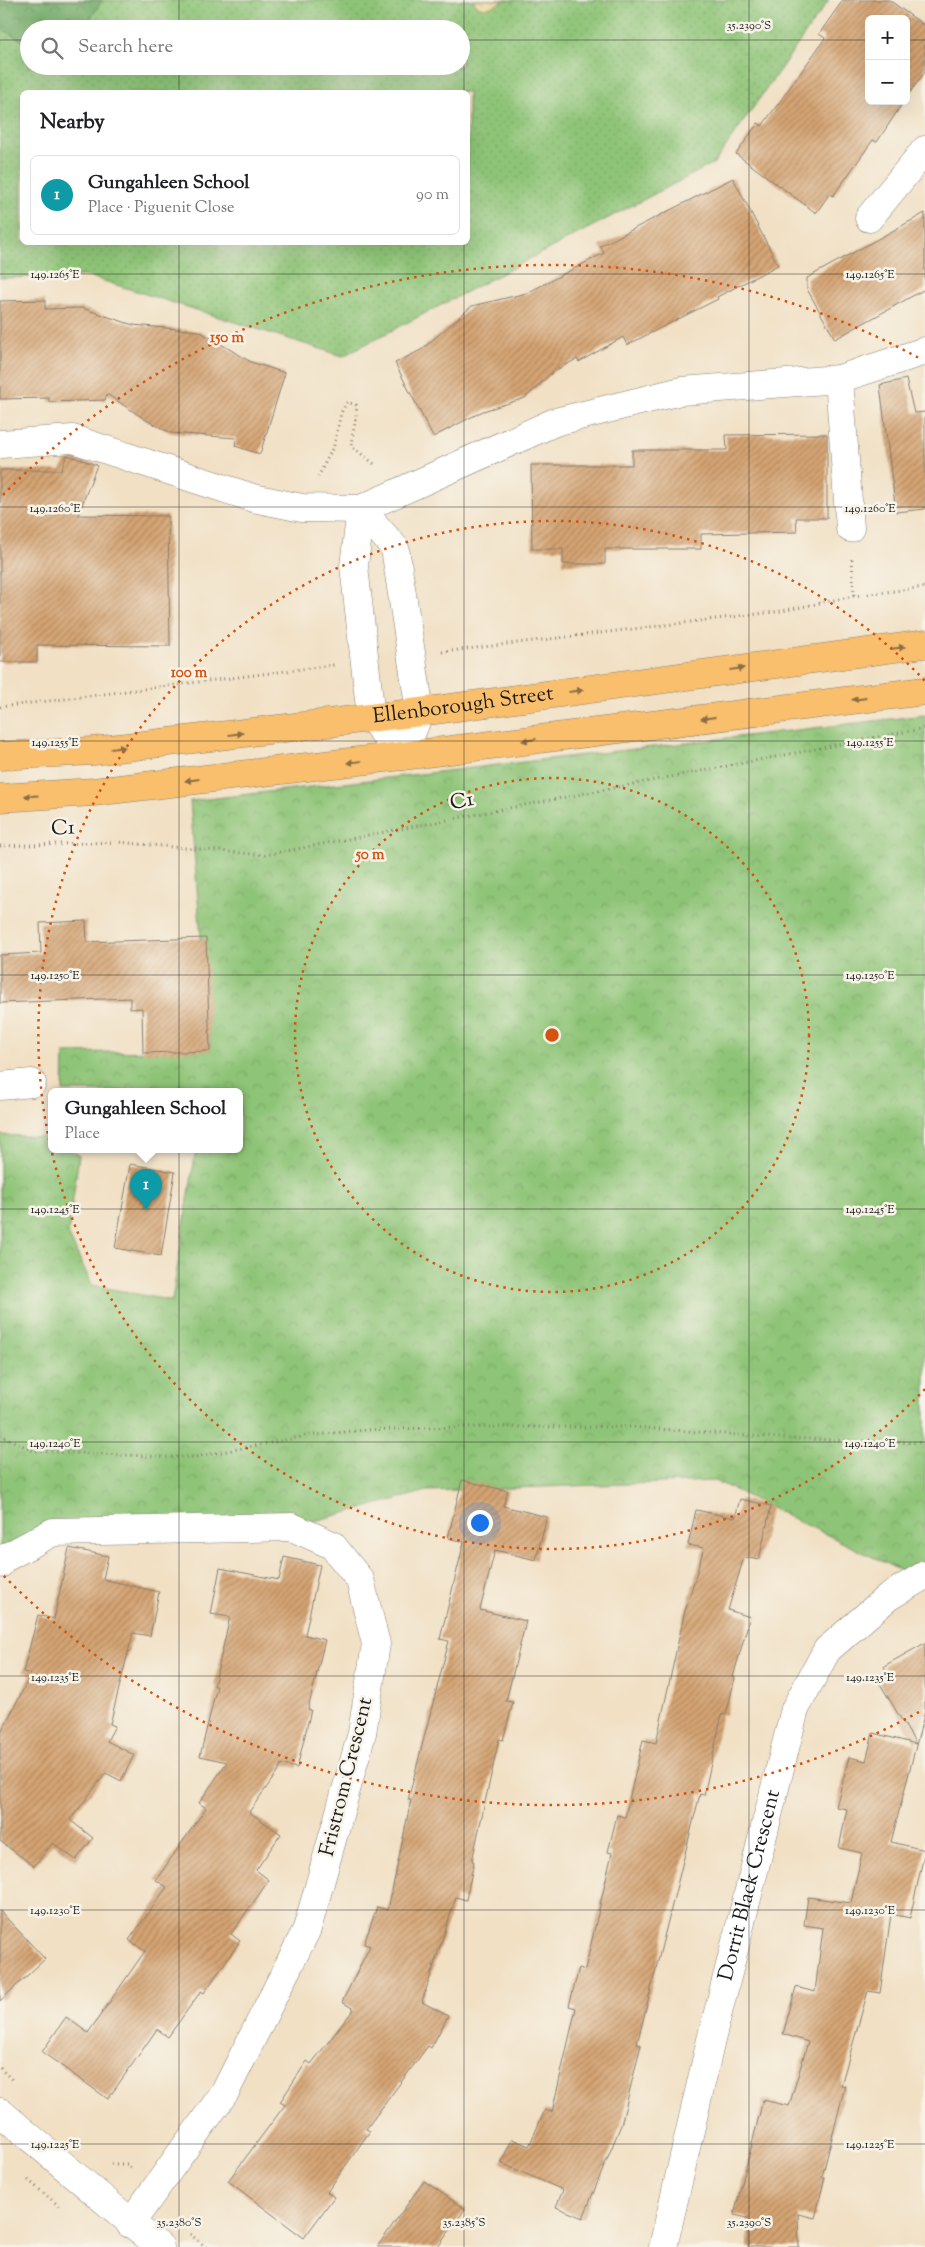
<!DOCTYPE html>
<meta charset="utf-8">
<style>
body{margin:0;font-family:"Sorts Mill Goudy",serif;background:#f6f6f6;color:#202124}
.controls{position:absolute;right:15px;top:15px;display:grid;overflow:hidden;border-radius:8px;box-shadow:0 5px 20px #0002}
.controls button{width:45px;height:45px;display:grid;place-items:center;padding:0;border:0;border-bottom:1px solid #e0e0e0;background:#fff;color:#202124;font:25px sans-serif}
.you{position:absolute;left:479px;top:1522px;width:18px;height:18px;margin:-12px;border:4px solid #fff;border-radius:50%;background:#1a73e8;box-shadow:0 0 0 8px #1a73e833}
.badge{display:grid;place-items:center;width:32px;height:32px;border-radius:50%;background:#db2777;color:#fff;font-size:16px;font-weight:700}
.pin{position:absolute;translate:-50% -41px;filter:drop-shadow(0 1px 2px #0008)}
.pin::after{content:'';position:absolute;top:26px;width:18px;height:15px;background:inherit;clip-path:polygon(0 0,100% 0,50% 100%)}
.popup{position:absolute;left:48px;top:1088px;width:195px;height:65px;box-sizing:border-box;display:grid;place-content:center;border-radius:8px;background:#fff;filter:drop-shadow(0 1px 4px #0005);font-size:16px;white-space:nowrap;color:#757577}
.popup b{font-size:19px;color:#202124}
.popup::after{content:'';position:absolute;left:50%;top:100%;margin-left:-10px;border:10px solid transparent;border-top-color:#fff}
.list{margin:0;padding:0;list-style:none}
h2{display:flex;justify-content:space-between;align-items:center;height:65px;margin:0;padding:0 20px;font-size:21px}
h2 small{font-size:16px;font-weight:400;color:#757577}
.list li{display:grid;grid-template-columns:32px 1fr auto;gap:15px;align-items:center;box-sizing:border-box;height:80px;margin:0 10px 10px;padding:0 10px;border:1px solid #e0e0e0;border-radius:8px}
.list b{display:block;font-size:19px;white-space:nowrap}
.list p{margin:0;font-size:16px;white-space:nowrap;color:#757577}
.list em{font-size:16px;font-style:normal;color:#757577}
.icon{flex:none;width:28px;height:28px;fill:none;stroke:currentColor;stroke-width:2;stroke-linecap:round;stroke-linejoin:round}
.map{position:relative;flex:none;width:925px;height:2247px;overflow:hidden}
.search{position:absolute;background:#fff;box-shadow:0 5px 20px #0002;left:20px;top:20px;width:450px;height:55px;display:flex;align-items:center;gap:12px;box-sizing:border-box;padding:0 18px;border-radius:28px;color:#757577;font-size:19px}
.panel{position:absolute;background:#fff;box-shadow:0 5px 20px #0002;left:20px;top:90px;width:450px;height:155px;border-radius:8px}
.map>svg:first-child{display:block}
.grass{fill:url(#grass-dots);stroke:#55704a;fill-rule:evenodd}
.forest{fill:url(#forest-crowns);stroke:#476342}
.sand{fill:url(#sand-dots);stroke:#857b5d}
.park{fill:url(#park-crowns);stroke:#55704a}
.building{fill:url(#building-hatch)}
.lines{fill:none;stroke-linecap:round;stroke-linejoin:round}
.minor-casing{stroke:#867e70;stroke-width:29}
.major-casing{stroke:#867e70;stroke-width:29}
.path{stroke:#867e70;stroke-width:3;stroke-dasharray:1 4;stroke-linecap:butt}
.minor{stroke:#fff;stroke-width:28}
.major{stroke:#f9bf6d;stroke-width:28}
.oneway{fill:#8a6e44}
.ticks{fill:none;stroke:#1c1c1c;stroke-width:1;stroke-opacity:0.45}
.ring{fill:none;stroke:#d4530e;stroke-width:2.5;stroke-dasharray:2.5 5}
.labels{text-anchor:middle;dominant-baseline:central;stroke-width:5;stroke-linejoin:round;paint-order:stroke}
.street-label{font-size:21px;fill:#1c1c1c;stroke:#f7f3e8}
.ticks-label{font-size:12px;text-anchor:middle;fill:#1c1c1c;stroke:#f7f3e8;stroke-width:5;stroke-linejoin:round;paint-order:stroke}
.centre{fill:#d4530e;stroke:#f7f3e8;stroke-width:2.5}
.ring-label{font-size:15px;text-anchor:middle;font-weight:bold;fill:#d4530e;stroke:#f7f3e8;stroke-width:5;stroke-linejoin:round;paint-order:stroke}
</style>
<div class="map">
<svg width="925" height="2247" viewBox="0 0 925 2247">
<defs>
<pattern id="grass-dots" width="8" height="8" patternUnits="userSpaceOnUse" patternTransform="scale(1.25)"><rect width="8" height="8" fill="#8ec477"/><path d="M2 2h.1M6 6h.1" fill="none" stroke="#7aa866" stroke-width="1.8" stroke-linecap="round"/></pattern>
<pattern id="forest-crowns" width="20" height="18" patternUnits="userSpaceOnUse" patternTransform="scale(1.25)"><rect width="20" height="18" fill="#72aa68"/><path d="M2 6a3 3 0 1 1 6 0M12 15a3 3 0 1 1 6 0" fill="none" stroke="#5d8a55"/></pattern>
<pattern id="sand-dots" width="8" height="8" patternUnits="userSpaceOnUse" patternTransform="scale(1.25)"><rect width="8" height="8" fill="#eeda9e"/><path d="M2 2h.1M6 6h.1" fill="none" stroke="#ccba88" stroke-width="1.8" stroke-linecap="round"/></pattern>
<pattern id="park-crowns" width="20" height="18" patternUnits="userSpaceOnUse" patternTransform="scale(1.25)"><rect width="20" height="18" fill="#8ec477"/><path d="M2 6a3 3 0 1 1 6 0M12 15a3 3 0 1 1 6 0" fill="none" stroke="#7aa866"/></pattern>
<pattern id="building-hatch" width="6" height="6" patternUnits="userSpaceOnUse" patternTransform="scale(1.25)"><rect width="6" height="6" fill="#d5a473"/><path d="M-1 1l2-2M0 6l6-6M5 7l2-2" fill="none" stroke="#ac855e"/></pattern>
</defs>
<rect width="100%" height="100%" fill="#f7f3e8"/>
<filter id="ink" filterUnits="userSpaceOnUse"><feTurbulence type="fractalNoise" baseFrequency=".02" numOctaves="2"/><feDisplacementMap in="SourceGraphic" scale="10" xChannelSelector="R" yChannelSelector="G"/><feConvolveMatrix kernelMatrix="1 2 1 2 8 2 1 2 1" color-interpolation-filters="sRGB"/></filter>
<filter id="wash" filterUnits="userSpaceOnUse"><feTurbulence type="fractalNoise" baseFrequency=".0096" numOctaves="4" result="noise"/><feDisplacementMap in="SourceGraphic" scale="20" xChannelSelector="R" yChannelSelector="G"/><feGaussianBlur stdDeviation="1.12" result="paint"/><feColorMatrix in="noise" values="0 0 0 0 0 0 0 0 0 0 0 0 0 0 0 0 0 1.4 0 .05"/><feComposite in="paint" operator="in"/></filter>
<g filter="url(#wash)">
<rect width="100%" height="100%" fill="#f1e0c4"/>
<path class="grass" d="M0 0H829L714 163 343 356 88 276 0 278ZM29 29H461V66H29ZM22 92H468V242H22Z"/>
<path class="forest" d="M0 0H102L84 29H29V44L0 28Z"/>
<path class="sand" d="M473 0H504C494 7 480 13 473 0Z"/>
<path class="park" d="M925 715V1578L918 1579 716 1481 427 1491 292 1527 137 1529 0 1553V1135L46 1137 52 1140V1149H68L79 1155 68 1234 92 1285 172 1301 196 1149H240V1091H63L64 1053 210 1050 190 801Z"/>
<g id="blocks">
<g class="building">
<path d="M843 0H889L925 26V72L906 98V19H869V101H904L877 142 873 140 833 196 830 193 816 213 736 154 758 123 762 126 814 54 825 38 819 34Z"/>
<path d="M733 178 778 265 717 297 718 299 627 345 623 337 579 362 577 359 554 371 525 398 483 411 433 437 395 363 421 350 472 306 527 293 604 253 600 246Z"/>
<path d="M925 213V289L835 339 807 289V278Z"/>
<path d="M45 300V309L82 308 133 325 199 331 251 362 285 373 260 454 235 446 236 438 171 433 146 420 107 394 105 400 49 402V398L0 399V301Z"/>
<path d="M906 379 914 413 925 412V509L896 512 880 385Z"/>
<path d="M827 434V518H796L797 532 701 534V549H605V564H563V549H532L531 465H632V450H727L726 435Z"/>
<path d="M67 455 97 465 78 515 168 516 170 646 37 645V662H0V470H61Z"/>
<path d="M86 921 87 942 206 938 210 1051 143 1053 142 1008 130 1009V998L0 1003V955L41 953 40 923Z"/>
<path d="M130 1164 175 1172 161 1256 115 1248Z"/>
<path d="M462 1480 508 1491 503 1506 547 1517 536 1560 495 1550 480 1610 526 1621 506 1701 513 1702 503 1740 499 1739 472 1861 474 1862 466 1900 456 1897 422 2002 448 2016 431 2048 428 2046 366 2129 370 2131 327 2192 334 2197 304 2238 228 2181 285 2105 280 2102 307 2061 311 2064 354 2009 342 2002 370 1946 364 1944 377 1907 388 1910 411 1800H408L449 1641 440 1639 464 1542 448 1538Z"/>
<path d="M740 1499 771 1506 759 1560 744 1557 728 1610 750 1617 733 1677 735 1678 726 1715 722 1714 704 1795 700 1794 637 2044 641 2045 621 2125 583 2218 556 2207 563 2190 501 2163 512 2139 529 2146 545 2110 552 2112 576 2008 569 2006 579 1968 585 1970 612 1853 608 1852 617 1815 625 1817 643 1740 656 1743 684 1615 704 1548 688 1545 696 1510 735 1518Z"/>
<path d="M69 1548 108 1556 103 1579 159 1592 150 1636 133 1633 110 1724 115 1726 107 1741 134 1755 121 1781 106 1773 70 1820 93 1838 76 1860 53 1843 34 1866 0 1841V1735L31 1674 23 1672 38 1615 54 1619Z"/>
<path d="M284 1557 320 1565 305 1635 325 1640 308 1709 311 1710 297 1768 281 1764 279 1770 249 1812 281 1834 256 1870 269 1880 231 1934 240 1941 204 1993 201 1991 168 2037 157 2029 108 2099 42 2052 66 2017 88 2033 145 1951 129 1940 167 1887 156 1880 206 1808 199 1803 227 1762 200 1756 217 1686H214L230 1617 211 1614 220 1568 279 1580Z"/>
<path d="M925 1643V1711L891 1842 925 1850 910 1918 891 1914 880 1993 868 1991 841 2085 845 2086 822 2177H825L815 2218 798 2214 799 2247H748V2218L734 2215 763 2100 789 2106 808 2042 783 2034 796 1987 815 1992 823 1928 804 1925 808 1897 851 1903 862 1853 839 1848 847 1809 836 1807 849 1757 866 1761 873 1733 916 1744 876 1677 886 1671 884 1666Z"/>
<path d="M0 1911 45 1959 0 2001Z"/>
<path d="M424 2181 465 2209 438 2247H377Z"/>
</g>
</g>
</g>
<g filter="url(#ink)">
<use href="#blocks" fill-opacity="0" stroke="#867e70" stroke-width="1"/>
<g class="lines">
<defs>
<g id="minor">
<path d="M869 218 925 150"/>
<path d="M839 379 850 528"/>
<path d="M0 444 73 439 253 498 302 508 361 509 555 422 681 391 839 379 925 351"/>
<path d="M361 509 395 548 420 712 402 756 371 717 354 566Z"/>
<path d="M0 1086 32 1083"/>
<path d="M0 1564 3 1559 53 1532 292 1527 332 1545 360 1580 376 1644 362 1733 307 1929 225 2092 130 2224"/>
<path d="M0 2112 160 2247"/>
<path id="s1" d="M663 2247 711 2040 795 1709 827 1650 888 1597 925 1575"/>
</g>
<g id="major">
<path id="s2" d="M0 756 93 751 420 712 925 644"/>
<path d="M0 798 93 792 402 756 925 691"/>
</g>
</defs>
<use href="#minor" class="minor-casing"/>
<use href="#major" class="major-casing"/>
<g class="path">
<path d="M318 477 334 445 341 413 347 402 356 405C358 417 352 433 351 446L377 466"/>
<path d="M852 559 854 596"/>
<path d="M442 652 782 611 854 596 925 587"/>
<path d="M0 707 334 665"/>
<path d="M0 846 117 842 265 855 925 728"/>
<path d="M0 1435 34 1451 169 1457H195L306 1436 364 1430 458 1427H631L780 1438 925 1443"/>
<path d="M0 2068 14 2082"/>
<path d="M111 2164H127L131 2168"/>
<path d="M28 2180 59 2206"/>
<path d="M190 2234 206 2247"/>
</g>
<use href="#minor" class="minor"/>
<use href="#major" class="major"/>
</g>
<defs><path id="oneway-solid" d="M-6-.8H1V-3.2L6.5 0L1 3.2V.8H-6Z" transform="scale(1.25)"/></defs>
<g class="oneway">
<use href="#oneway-solid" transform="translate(898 648) rotate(-8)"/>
<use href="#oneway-solid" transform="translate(737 669) rotate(-8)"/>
<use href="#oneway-solid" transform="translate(576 691) rotate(-8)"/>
<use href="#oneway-solid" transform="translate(859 699) rotate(173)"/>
<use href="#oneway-solid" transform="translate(708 718) rotate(173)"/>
<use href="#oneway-solid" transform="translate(236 734) rotate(-7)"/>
<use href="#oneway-solid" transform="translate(529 740) rotate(173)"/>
<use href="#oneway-solid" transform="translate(118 748) rotate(-7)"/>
<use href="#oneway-solid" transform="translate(354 762) rotate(173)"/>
<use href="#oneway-solid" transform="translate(192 780) rotate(173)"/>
<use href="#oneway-solid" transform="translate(31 796) rotate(176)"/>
</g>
</g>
<path class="ticks" d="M179 0V29M464 0V92M749 0V2247M0 40H29M461 40H869M906 40H925M179 66V92M179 242V2247M464 242V2247M0 274H925M0 507H925M0 741H925M0 975H925M0 1209H925M0 1442H925M0 1676H925M0 1910H925M0 2144H925"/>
<g class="ring">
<circle cx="552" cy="1035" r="257"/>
<path d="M925 1389A514 514 0 1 1 925 681"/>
<path d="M919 1712A770 770 0 0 1 3 1575M3 495A770 770 0 0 1 919 358"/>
</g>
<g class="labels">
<g class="street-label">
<text stroke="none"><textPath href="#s2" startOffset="466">Ellenborough Street</textPath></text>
<text transform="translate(462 802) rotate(-11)">C1</text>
<text transform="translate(63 829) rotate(-2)">C1</text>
<text transform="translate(347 1777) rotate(-76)">Fristrom Crescent</text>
<text stroke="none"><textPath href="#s1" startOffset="372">Dorrit Black Crescent</textPath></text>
</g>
</g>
<g class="ticks-label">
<text x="749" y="29">35.2390°S</text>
<text x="870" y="278">149.1265°E</text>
<text x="55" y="278">149.1265°E</text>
<text x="870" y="512">149.1260°E</text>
<text x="55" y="512">149.1260°E</text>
<text x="870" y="746">149.1255°E</text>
<text x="55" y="746">149.1255°E</text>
<text x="870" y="979">149.1250°E</text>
<text x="55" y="979">149.1250°E</text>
<text x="870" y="1213">149.1245°E</text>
<text x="55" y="1213">149.1245°E</text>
<text x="55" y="1447">149.1240°E</text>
<text x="870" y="1447">149.1240°E</text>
<text x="870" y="1681">149.1235°E</text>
<text x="55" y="1681">149.1235°E</text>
<text x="55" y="1914">149.1230°E</text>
<text x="870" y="1914">149.1230°E</text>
<text x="55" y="2148">149.1225°E</text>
<text x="870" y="2148">149.1225°E</text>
<text x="179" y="2226">35.2380°S</text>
<text x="464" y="2226">35.2385°S</text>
<text x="749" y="2226">35.2390°S</text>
</g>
<circle cx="552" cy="1035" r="8" class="centre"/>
<g class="ring-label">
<text x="227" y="342">150 m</text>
<text x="189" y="677">100 m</text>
<text x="370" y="859">50 m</text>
</g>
</svg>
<div class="controls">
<button>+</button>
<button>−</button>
</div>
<div class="you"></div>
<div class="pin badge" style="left:146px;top:1210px;background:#0f9aa8">1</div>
<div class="popup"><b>Gungahleen School</b>Place</div>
<div class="search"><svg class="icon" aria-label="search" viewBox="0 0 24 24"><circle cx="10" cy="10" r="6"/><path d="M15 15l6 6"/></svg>Search here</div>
<section class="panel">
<h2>Nearby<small></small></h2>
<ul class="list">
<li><span class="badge" style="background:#0f9aa8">1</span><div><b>Gungahleen School</b><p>Place · Piguenit Close</p></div><em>90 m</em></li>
</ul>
</section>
</div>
